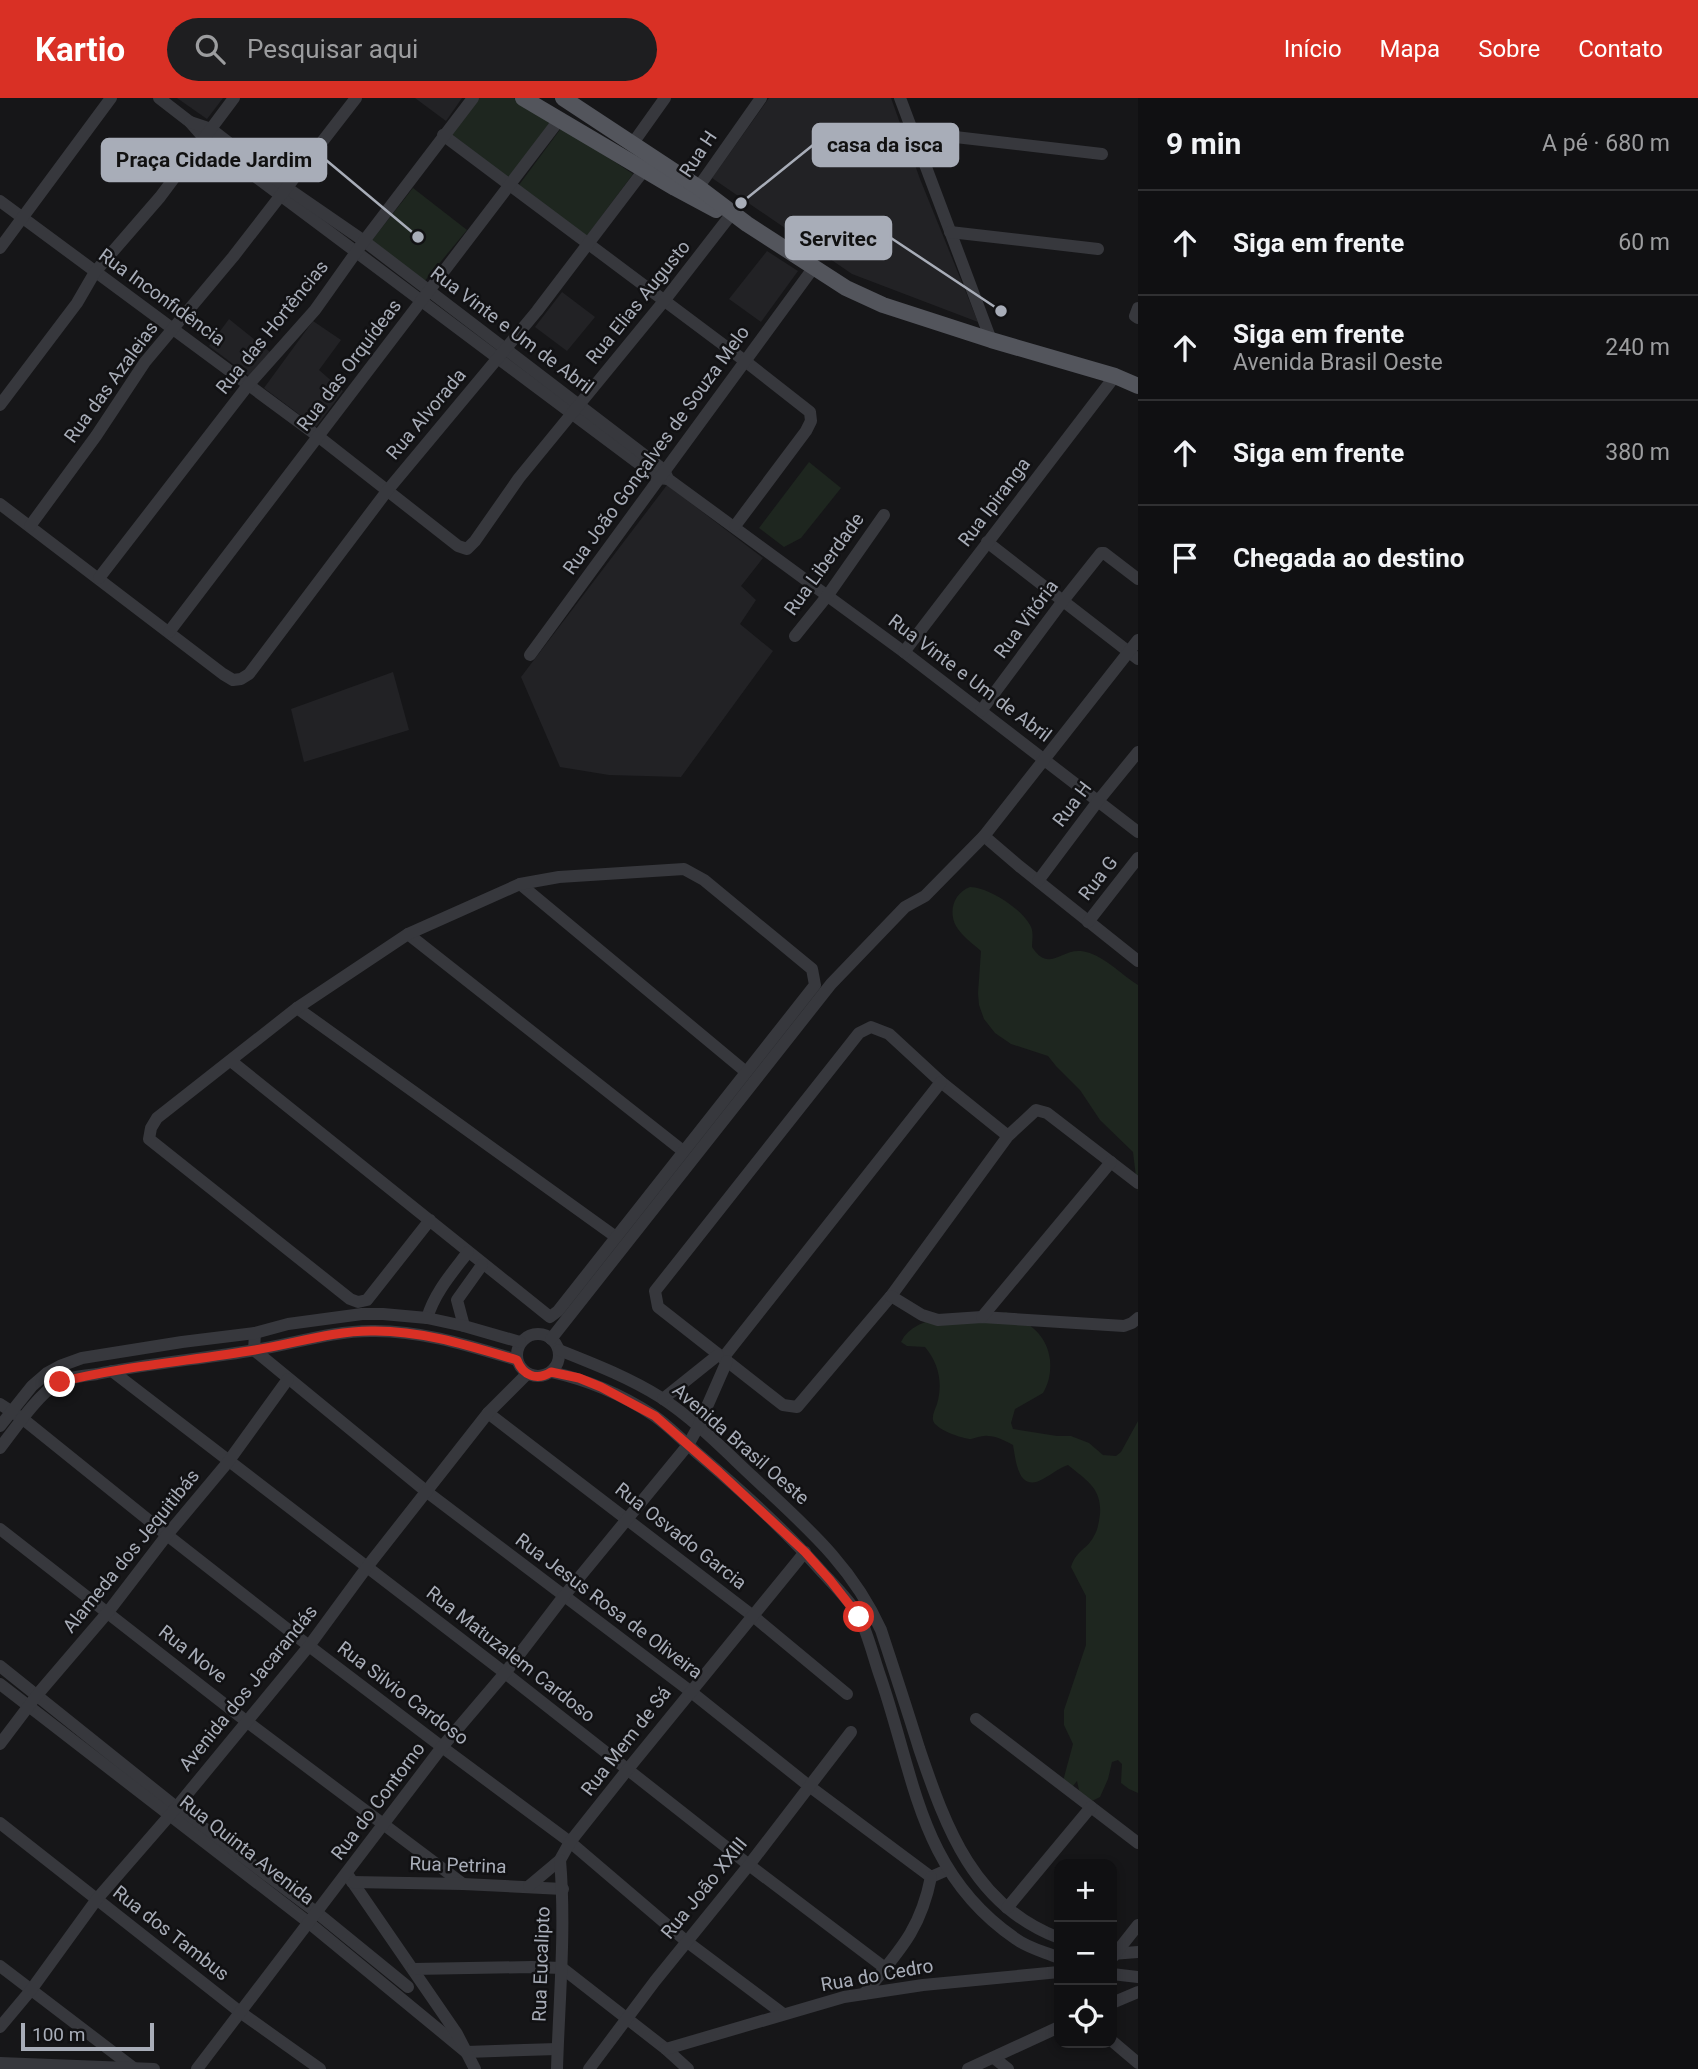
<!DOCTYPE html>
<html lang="pt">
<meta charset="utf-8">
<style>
body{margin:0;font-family:Roboto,sans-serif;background:#1e1e20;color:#f1f3f6}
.controls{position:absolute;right:21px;bottom:21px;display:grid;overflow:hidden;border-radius:14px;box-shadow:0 4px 10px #0003}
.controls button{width:63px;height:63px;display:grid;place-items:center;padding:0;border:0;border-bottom:2px solid #303032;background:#101012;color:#f1f3f6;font:35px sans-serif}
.scale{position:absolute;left:21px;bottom:18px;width:133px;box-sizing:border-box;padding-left:7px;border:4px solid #a8adb8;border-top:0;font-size:19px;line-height:24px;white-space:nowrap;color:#a8adb8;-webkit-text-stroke:5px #111113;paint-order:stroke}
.stop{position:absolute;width:21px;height:21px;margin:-16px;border:5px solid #d93025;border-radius:50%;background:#fff}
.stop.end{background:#d93025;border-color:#fff;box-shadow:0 2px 7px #0008}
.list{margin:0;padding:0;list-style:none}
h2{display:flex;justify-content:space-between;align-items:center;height:91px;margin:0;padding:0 28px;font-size:30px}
h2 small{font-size:23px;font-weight:400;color:#9c9d9f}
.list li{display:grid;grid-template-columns:46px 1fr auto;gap:21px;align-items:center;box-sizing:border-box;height:105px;padding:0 28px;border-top:2px solid #303032}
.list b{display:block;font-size:26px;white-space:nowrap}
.list p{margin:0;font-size:23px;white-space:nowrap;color:#9c9d9f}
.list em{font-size:23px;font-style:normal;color:#9c9d9f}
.icon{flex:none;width:38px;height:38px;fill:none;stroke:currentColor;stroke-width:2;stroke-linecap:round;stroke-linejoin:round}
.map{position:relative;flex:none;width:1138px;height:1971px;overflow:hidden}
header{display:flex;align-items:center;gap:42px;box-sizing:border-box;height:98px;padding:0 35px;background:#d93025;color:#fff}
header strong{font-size:33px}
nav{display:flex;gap:38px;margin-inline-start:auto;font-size:24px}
.search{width:490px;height:63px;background:#1e1e20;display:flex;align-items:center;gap:18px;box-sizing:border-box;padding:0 24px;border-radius:38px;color:#9c9d9f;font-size:26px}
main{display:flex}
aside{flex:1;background:#101012}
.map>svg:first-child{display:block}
.built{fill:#222225}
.green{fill:#1e261f}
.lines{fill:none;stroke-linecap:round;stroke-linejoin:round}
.minor{stroke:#37383d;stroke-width:12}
.major{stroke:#53555c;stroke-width:16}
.route{stroke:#d93025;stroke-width:9}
.labels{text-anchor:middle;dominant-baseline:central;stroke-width:5;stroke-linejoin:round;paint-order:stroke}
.street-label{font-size:19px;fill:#a8adb8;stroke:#111113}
.leader{fill:none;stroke:#a8adb8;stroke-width:2.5}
.callout-dot{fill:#a8adb8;stroke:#111113;stroke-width:2.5}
.callout{fill:#a8adb8;stroke:#a8adb8;stroke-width:2.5}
.callout-label{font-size:21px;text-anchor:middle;font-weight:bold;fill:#111}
</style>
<header>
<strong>Kartio</strong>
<div class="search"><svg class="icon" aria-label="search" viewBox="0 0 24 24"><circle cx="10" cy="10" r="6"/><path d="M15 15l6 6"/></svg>Pesquisar aqui</div>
<nav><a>Início</a><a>Mapa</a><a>Sobre</a><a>Contato</a></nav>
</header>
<main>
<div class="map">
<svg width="1138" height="1971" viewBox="0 0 1138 1971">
<rect width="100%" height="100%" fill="#161618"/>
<g class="built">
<path d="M177 0H223L207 21Z"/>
<path d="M415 0H462L446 23Z"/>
<path d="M769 0H891L920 81 978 224 852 176 712 80Z"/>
<path d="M767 153 798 173 761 224 729 201Z"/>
<path d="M562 194 595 219 567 253 535 229Z"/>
<path d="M229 221 270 254 249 278 209 248Z"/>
<path d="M313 223 341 242 319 272 343 293 316 329 264 290Z"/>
<path d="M667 387 763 460 741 488 756 502 740 526 773 553 681 679 609 677 560 669 521 579Z"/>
<path d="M393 574 409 632 304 664 291 611Z"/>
</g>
<g class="green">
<path d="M479 0H514L552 24 510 81 450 35Z"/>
<path d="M562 29 633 76 586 139 519 87Z"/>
<path d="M413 90 467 132 423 185 369 146Z"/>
<path d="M809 364 841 390 801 440 784 449 759 430Z"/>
<path d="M970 789C988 789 1022 811 1030 827 1034 833 1032 842 1032 849 1049 875 1060 851 1081 853 1103 856 1120 876 1138 887V1095L1133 1054 1100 1022 1080 992 1056 968 1048 958 1011 946 995 935 984 921 979 907 978 895 981 853C973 846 962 838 956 828 948 813 954 795 970 789Z"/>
<path d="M1006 1214C1028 1224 1047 1236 1050 1262 1051 1274 1049 1285 1043 1295L1015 1311 1011 1325 1013 1331 1057 1338H1071L1089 1345 1103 1357 1116 1358 1121 1354 1138 1323V1695L1129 1691 1121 1685 1122 1666 1118 1662 1112 1664 1108 1681 1100 1699 1092 1703 1081 1701 1077 1683 1069 1693 1063 1683 1073 1646 1064 1627V1612L1086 1547V1498L1071 1469C1077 1451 1087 1452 1094 1438 1098 1432 1099 1423 1100 1416 1102 1390 1086 1382 1068 1367 1059 1370 1052 1376 1043 1381 1018 1395 1016 1363 1013 1347 1006 1343 996 1338 988 1338 982 1337 977 1340 971 1341 963 1341 934 1331 933 1322 932 1318 935 1311 937 1306 943 1285 939 1266 925 1249L907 1248 901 1244C916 1213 969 1219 998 1217Z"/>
</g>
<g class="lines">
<g class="minor">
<path d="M159 0 190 24 204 40 658 380 668 381"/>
<path d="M900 0 991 242"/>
<path d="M190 24 211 31 287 90 364 143 664 372 668 381 904 554 1138 734"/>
<path d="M912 34 1102 56"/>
<path d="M443 37 745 263 810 314 811 323 806 333 735 428"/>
<path d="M633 45 665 0"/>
<path d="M695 94 761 0"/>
<path d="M0 103 319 339 458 448 467 451 475 443 519 380 664 203 733 114"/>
<path d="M950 134 1098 151"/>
<path d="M0 150 111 0"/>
<path d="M1138 210 1135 218 1138 220"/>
<path d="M0 307 77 205 95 174 160 99 234 0"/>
<path d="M0 406 223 576 233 582 241 581 249 576 387 393 537 213 644 72"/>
<path d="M30 428 96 338 145 264 233 159 356 0"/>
<path d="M987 444 1138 561"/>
<path d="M99 480 249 286 315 212 364 143 473 0"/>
<path d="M169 534 559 22"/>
<path d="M795 538 828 497 884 417"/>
<path d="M904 554 1115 278"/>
<path d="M530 557 814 169"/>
<path d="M981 613 1062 504 1101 455H1104L1138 481"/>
<path d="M984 738 1019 768 1138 863"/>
<path d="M1038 783 1098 703 1138 654"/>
<path d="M520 786 746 974"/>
<path d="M1088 824 1138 760"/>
<path d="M408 836 683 1053"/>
<path d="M297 910 616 1139"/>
<path d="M231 963 550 1219 558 1213 815 887 812 871 704 782 684 771 559 779 520 786 408 836 297 910 157 1020 151 1030 149 1041 350 1201 358 1204 367 1202 430 1122"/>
<path d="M1008 1038 891 1198 797 1309 783 1307 658 1209 655 1193 859 935 871 929 889 936 941 984 1008 1038 1036 1012 1047 1015 1138 1085"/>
<path d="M891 1198 922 1217 938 1222 982 1219 1124 1228 1132 1225 1138 1220"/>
<path d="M982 1219 1111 1064"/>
<path d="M427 1220C435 1194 452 1175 468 1154"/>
<path d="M464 1228 457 1202 482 1167"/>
<path d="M255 1235 254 1252 427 1394 690 1593 809 1688 931 1779 947 1772"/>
<circle cx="538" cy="1257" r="21"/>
<path d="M551 1241 831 886 905 809 925 798 984 738 1138 542"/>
<path d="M559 1252C594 1266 628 1279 660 1299 694 1321 723 1351 753 1379 804 1427 852 1467 881 1532 894 1572 907 1611 919 1650 946 1730 974 1808 1059 1840"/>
<path d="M723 1260 941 984"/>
<path d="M112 1273 505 1575 749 1767 885 1870"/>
<path d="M551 1274C588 1282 621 1296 653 1317 668 1327 682 1342 697 1355 741 1392 785 1432 823 1475 836 1489 851 1504 860 1520 868 1537 873 1557 879 1575 915 1677 918 1774 1016 1841 1028 1850 1045 1854 1059 1860"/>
<path d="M663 1301 718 1257"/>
<path d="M0 1306 23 1321 167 1437 309 1548 442 1649 570 1744 686 1843 782 1915"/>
<path d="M488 1315 753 1518 847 1596"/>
<path d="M0 1328 32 1288 47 1275 60 1268 82 1260 182 1244 255 1235 288 1226 362 1216H383L427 1220 464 1228 520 1244"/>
<path d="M0 1350C14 1332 37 1298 56 1286 67 1279 84 1278 97 1276 149 1265 203 1261 255 1252 293 1246 332 1233 371 1233 421 1232 470 1248 517 1262"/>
<path d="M0 1431 246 1623 463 1786"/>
<path d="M0 1568 176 1709 316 1814 408 1889"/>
<path d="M0 1586 308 1824 466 1954 557 1951"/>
<path d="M976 1621 1138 1745"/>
<path d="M0 1646 37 1597 108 1514 167 1437 228 1364 288 1281"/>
<path d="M0 1725 240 1914 320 1971"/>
<path d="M347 1776 457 1936 475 1971"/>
<path d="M352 1784 463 1786 563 1791"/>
<path d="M529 1788 560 1762 570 1744 628 1671 805 1454"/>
<path d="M1007 1810 1091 1709"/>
<path d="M1112 1856 1138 1854"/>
<path d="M1112 1860 1138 1827"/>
<path d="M0 1868 135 1971"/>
<path d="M413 1871 532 1869 562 1870 666 1951 688 1971"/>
<path d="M1112 1876 1138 1879"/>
<path d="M864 1896C898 1854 920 1834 931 1779"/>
<path d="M1112 1905 1138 1894"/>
<path d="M0 1929 31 1892 97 1801 170 1717 309 1548 367 1469 488 1315 527 1276"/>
<path d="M1112 1943 1138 1965"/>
<path d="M666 1951 844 1899 923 1887 1059 1874"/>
<path d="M994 1960 1008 1971"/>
<path d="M0 1965 154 1971"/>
<path d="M197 1971 442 1649 505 1575 564 1498 688 1347 698 1329 727 1263"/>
<path d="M557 1971C559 1901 566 1832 560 1762"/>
<path d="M589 1971 655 1883 749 1767 851 1634"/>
<path d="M968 1971 1059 1929"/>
</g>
<g class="major">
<path d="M523 0 675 90 716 112"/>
<path d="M563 0 698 89 747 126 846 190 883 207 991 242 1115 278 1138 288"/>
</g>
</g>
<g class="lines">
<path class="route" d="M60 1284C124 1268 190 1263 255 1252 293 1246 332 1233 371 1233 421 1232 470 1248 517 1262 523 1278 537 1283 551 1274L579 1280 601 1289 655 1318 719 1374 805 1454 830 1482 859 1519"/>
</g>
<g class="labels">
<g class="street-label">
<text transform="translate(698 56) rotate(-56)">Rua H</text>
<text transform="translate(162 199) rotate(36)">Rua Inconfidência</text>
<text transform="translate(638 204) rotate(-51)">Rua Elias Augusto</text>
<text transform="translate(272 229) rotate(-51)">Rua das Hortências</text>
<text transform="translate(512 232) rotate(37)">Rua Vinte e Um de Abril</text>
<text transform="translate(349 267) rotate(-53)">Rua das Orquídeas</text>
<text transform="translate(111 284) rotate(-54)">Rua das Azaleias</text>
<text transform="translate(426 316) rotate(-50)">Rua Alvorada</text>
<text transform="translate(656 352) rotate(-54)">Rua João Gonçalves de Souza Melo</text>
<text transform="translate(994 404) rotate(-53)">Rua Ipiranga</text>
<text transform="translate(824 466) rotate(-54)">Rua Liberdade</text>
<text transform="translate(1026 521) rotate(-53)">Rua Vitória</text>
<text transform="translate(970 580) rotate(37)">Rua Vinte e Um de Abril</text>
<text transform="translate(1072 706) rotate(-53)">Rua H</text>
<text transform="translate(1098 780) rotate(-52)">Rua G</text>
<text transform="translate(741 1346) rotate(41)">Avenida Brasil Oeste</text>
<text transform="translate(681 1438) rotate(38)">Rua Osvado Garcia</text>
<text transform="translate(131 1453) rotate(-51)">Alameda dos Jequitibás</text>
<text transform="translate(609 1508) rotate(37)">Rua Jesus Rosa de Oliveira</text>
<text transform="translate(193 1556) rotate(38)">Rua Nove</text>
<text transform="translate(511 1556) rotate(38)">Rua Matuzalem Cardoso</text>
<text transform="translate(248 1590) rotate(-51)">Avenida dos Jacarandás</text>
<text transform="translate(403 1595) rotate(37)">Rua Silvio Cardoso</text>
<text transform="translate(626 1643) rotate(-52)">Rua Mem de Sá</text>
<text transform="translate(378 1703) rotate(-53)">Rua do Contorno</text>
<text transform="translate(247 1752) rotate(38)">Rua Quinta Avenida</text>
<text transform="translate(458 1767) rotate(2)">Rua Petrina</text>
<text transform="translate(704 1790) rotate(-51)">Rua João XXIII</text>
<text transform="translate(171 1835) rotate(38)">Rua dos Tambus</text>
<text transform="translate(541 1866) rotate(-88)">Rua Eucalipto</text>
<text transform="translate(877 1877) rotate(-10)">Rua do Cedro</text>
</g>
</g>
<path class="leader" d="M741 105L813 47M418 139L326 62M1001 213L891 140"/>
<g class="callout-dot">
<circle cx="741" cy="105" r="7"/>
<circle cx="418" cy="139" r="7"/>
<circle cx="1001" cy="213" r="7"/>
</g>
<g class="callout">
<rect x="813" y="26" width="145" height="42" rx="7"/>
<rect x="102" y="41" width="224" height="42" rx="7"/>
<rect x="786" y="119" width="105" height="42" rx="7"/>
</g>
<g class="callout-label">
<text x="885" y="54">casa da isca</text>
<text x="214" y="69">Praça Cidade Jardim</text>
<text x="838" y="148">Servitec</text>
</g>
</svg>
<div class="controls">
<button>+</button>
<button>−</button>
<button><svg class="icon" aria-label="locate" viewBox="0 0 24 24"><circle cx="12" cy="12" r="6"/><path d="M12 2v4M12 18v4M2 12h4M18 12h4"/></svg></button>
</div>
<div class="scale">100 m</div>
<div class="stop" style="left:859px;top:1519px"></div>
<div class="stop end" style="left:60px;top:1284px"></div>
</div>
<aside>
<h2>9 min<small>A pé · 680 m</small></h2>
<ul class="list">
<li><svg class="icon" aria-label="ahead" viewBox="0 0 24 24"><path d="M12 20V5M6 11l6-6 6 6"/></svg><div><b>Siga em frente</b></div><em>60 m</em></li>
<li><svg class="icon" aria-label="ahead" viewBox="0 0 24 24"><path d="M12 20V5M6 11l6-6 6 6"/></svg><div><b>Siga em frente</b><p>Avenida Brasil Oeste</p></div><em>240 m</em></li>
<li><svg class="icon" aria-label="ahead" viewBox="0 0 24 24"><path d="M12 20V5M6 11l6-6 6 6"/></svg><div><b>Siga em frente</b></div><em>380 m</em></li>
<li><svg class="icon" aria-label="arrive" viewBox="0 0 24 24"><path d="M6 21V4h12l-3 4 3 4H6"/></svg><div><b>Chegada ao destino</b></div></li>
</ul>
</aside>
</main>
